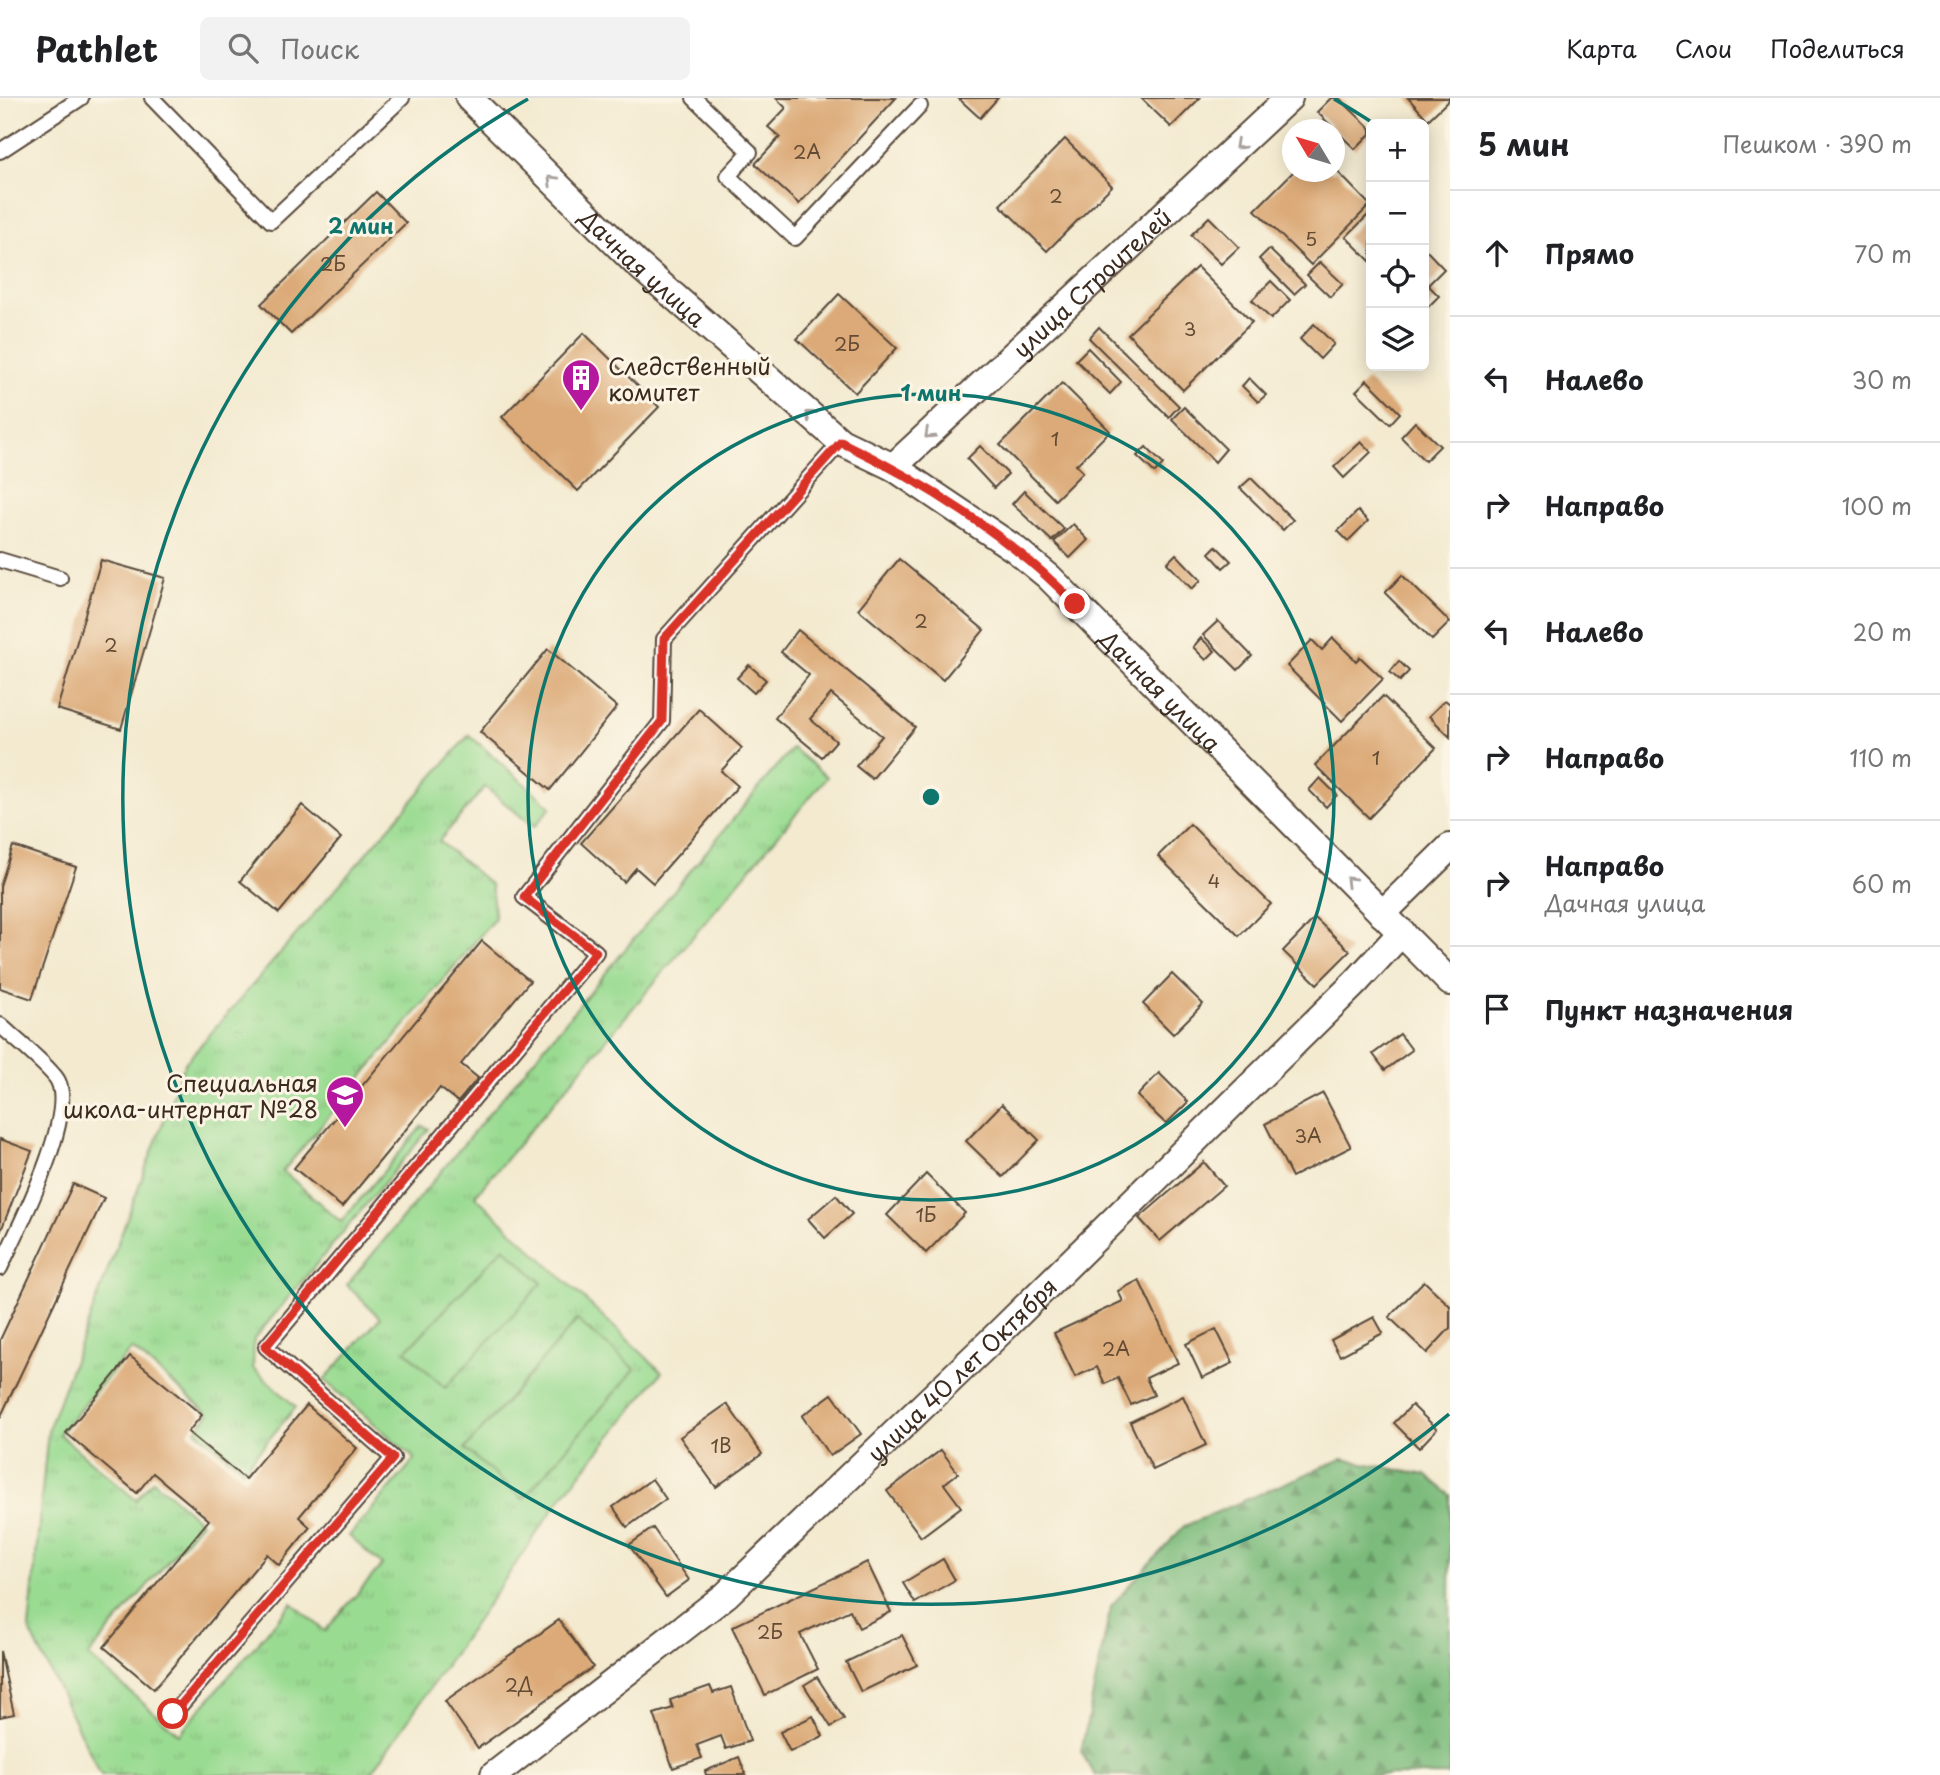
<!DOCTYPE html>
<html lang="ru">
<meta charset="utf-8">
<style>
body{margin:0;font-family:"Playpen Sans",sans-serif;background:#f2f2f2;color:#202124}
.controls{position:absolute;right:21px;top:21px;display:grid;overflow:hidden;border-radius:10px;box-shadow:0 4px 18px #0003}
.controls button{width:63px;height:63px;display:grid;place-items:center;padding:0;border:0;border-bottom:2px solid #e0e0e0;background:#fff;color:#202124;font:35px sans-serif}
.compass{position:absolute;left:1282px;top:21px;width:63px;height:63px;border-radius:50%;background:#fff;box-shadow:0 4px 18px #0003;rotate:308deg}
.stop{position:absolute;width:21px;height:21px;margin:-16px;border:5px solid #d93025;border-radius:50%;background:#fff}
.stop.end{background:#d93025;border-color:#fff;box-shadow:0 2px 7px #0008}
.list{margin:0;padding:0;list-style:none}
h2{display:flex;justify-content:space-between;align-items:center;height:91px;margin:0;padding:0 28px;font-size:30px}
h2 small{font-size:23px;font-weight:400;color:#757577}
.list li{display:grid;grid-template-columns:46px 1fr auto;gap:21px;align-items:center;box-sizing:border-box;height:126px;padding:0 28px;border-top:2px solid #e0e0e0}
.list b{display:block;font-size:26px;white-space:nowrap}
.list p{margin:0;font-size:23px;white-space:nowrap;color:#757577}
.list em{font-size:23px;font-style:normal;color:#757577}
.icon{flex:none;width:38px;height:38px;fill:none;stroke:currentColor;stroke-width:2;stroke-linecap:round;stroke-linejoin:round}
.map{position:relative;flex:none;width:1450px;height:1677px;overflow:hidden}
header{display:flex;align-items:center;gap:42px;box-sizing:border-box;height:98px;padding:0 35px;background:#fff;border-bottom:2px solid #e0e0e0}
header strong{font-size:33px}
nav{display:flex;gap:38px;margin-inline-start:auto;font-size:24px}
.search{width:490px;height:63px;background:#f2f2f2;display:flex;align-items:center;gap:18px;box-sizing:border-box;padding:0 24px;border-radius:10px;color:#757577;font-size:26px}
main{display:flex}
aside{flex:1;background:#fff}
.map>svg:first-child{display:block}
.grass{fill:url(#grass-tufts);stroke:#6a8258;stroke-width:2}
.forest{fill:url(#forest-firs);stroke:#5b724d;stroke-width:2}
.pitch{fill:#9adb92;stroke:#6a8258;stroke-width:2}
.building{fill:#dcaa78}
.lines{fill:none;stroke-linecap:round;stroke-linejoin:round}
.lane-casing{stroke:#574739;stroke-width:18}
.street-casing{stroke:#574739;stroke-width:30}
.lane{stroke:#fff;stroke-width:14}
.street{stroke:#fff;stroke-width:26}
.oneway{stroke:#a79f9a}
.route{stroke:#d93025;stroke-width:9}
.ring{fill:none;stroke:#0f766e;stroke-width:3.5}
.labels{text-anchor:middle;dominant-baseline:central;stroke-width:6;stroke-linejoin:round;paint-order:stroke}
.number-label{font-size:19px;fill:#634a34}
.street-label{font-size:23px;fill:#3b2a1e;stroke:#fcf5e5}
.poi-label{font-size:23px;fill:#3b2a1e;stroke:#fcf5e5;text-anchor:start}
.centre{fill:#0f766e;stroke:#fcf5e5;stroke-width:3.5}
.ring-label{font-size:21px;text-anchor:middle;font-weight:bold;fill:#0f766e;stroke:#fcf5e5;stroke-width:6;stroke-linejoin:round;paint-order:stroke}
</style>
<header>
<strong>Pathlet</strong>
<div class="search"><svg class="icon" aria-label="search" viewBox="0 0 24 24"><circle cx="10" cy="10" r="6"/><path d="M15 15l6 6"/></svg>Поиск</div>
<nav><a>Карта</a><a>Слои</a><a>Поделиться</a></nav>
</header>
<main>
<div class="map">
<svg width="1450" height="1677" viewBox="0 0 1450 1677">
<defs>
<pattern id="grass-tufts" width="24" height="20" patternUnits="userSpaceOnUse" patternTransform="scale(1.75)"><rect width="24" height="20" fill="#9adb92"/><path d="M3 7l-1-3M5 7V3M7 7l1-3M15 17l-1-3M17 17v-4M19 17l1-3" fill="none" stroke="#86bc7d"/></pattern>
<pattern id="forest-firs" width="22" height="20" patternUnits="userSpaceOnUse" patternTransform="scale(1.75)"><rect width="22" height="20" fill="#7bbb7c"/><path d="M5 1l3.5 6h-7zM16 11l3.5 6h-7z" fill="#669865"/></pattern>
</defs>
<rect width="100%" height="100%" fill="#fcf5e5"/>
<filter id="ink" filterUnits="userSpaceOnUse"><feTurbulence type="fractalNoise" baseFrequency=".0143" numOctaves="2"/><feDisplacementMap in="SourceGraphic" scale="14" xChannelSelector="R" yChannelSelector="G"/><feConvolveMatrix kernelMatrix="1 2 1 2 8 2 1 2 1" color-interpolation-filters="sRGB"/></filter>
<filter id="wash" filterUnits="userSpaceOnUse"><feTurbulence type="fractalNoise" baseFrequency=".00686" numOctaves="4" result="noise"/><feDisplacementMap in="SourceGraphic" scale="28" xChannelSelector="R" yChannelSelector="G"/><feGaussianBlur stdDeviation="1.57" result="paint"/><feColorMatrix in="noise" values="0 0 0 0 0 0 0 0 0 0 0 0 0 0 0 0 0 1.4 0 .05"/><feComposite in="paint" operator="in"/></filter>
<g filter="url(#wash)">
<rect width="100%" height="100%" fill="#f3ead0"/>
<path class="grass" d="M469 637 551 709 534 729 485 689 439 743 491 787 495 820 283 1073 341 1124 422 1028 429 1031 254 1241 253 1270 296 1309 243 1372 196 1332 209 1316 132 1251 59 1336 136 1402 153 1382 201 1424 88 1558 179 1636 292 1505 325 1533 382 1467 349 1438 415 1361 324 1282 380 1220 347 1187 792 650 827 679 475 1098 662 1274 561 1400 370 1677H101L29 1531 48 1332 185 965Z"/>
<path class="forest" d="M1342 1361 1426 1377 1450 1397V1677H1095L1081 1654 1111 1508 1184 1428Z"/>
<g class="pitch">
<path d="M504 1149 542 1185 445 1290 406 1253Z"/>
<path d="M577 1222 635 1271 523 1401 465 1351Z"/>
</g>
<g id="blocks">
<g class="building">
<path d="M776 0H896L799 106 755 66 780 39 768 29 786 10Z"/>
<path d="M958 0H998L980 20Z"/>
<path d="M1141 0H1200L1171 29Z"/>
<path d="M1331 0H1339L1371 31V35L1355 51 1317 14Z"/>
<path d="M1408 0H1450V1L1428 22Z"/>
<path d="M1065 41 1112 88 1047 153 1000 107Z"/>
<path d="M1335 71 1370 107 1311 167 1255 112 1293 74H1335Z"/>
<path d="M376 94 406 125 291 236 261 206Z"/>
<path d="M1367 118 1371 122V164L1346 139Z"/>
<path d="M1209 119 1239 149 1221 166 1191 137Z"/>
<path d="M1424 150 1444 171 1428 187 1439 198 1424 213Z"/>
<path d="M1269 151 1305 186 1294 196 1259 161Z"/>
<path d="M1320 164 1343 186 1330 199 1307 177Z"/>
<path d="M1197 169 1252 224 1183 292 1128 236Z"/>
<path d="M1271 183 1290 202 1271 221 1252 202Z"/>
<path d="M839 196 897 250 855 295 797 241Z"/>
<path d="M1314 226 1334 246 1320 261 1300 241Z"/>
<path d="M1099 229 1179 308 1169 319 1089 240Z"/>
<path d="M584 235 659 309 578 393 502 319Z"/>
<path d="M1088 250 1121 284 1110 296 1076 262Z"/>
<path d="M1249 280 1266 297 1258 304 1242 288Z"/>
<path d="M1367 282 1400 315 1390 326 1356 293Z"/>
<path d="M1062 285 1110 333 1076 367 1083 374 1055 402 1000 347Z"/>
<path d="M1184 309 1226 351 1215 364 1172 321Z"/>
<path d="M1415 324 1440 348 1425 363 1401 339Z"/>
<path d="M1361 344 1371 354 1344 380 1334 369Z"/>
<path d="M980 348 1008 376 994 390 967 361Z"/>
<path d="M1146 349 1163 366 1155 375 1137 358Z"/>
<path d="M1251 380 1293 422 1283 432 1240 390Z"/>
<path d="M1024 393 1064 431 1052 443 1012 406Z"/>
<path d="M1358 413 1368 423 1348 443 1338 433Z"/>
<path d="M1073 426 1088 442 1070 460 1054 444Z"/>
<path d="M1216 448 1231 463 1223 470 1209 455Z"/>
<path d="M1176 456 1201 482 1192 491 1167 465Z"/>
<path d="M899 461 984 532 943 582 858 511Z"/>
<path d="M101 462 165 480 121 631 57 611Z"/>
<path d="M1402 477 1450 524 1432 542 1385 495Z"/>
<path d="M1218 523 1252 558 1238 572 1203 537Z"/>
<path d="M798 532 915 629 872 681 856 668 882 638 831 596 810 621 836 643 822 659 775 620 809 577 781 554Z"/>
<path d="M1201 540 1215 553 1206 562 1193 549Z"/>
<path d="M1333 540 1356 563 1360 559 1383 581 1342 623 1287 568 1312 542 1322 552Z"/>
<path d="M548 551 617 609 550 692 480 634Z"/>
<path d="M1399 563 1409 573 1400 583 1390 574Z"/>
<path d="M749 567 766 582 754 595 737 580Z"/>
<path d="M1383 598 1436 650 1369 720 1315 667Z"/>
<path d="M1445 602 1450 606V639L1429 618Z"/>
<path d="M699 611 742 650 721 673 738 688 653 785 636 770 624 784 581 745Z"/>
<path d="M1320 680 1337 697 1326 709 1309 692Z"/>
<path d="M302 707 341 740 279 815 240 783Z"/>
<path d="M1190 726 1271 806 1239 838 1158 758Z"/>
<path d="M13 748 76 769 32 901 0 890V788Z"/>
<path d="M1315 820 1350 853 1317 886 1283 853Z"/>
<path d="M482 843 530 883 461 966 478 980 458 1004 440 990 342 1109 294 1070Z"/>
<path d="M1172 876 1203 906 1173 936 1143 906Z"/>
<path d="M1400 936 1412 952 1385 972 1373 956Z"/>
<path d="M1159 975 1188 1004 1166 1026 1137 998Z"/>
<path d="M1323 995 1351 1049 1292 1079 1265 1026Z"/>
<path d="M1002 1006 1039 1042 1003 1079 966 1043Z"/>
<path d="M0 1041 32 1053 0 1135Z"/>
<path d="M1204 1064 1224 1088 1160 1143 1139 1120Z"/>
<path d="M926 1076 965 1115 926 1155 887 1117Z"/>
<path d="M73 1086 104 1100 0 1320V1242Z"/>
<path d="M836 1097 852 1116 825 1140 808 1121Z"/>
<path d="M1139 1182 1178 1265 1146 1280 1154 1297 1131 1307 1118 1280 1105 1286 1097 1269 1075 1279 1054 1235 1123 1203 1118 1193Z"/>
<path d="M1424 1183 1450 1208V1230L1427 1255 1389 1219Z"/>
<path d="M1374 1219 1383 1235 1340 1258 1331 1242Z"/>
<path d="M1216 1231 1233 1265 1202 1280 1186 1246Z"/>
<path d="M130 1258 202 1317 188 1334 245 1381 307 1307 357 1350 299 1419 310 1429 279 1467 267 1456 154 1591 104 1549 209 1422 153 1375 137 1395 66 1335Z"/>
<path d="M832 1296 861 1336 830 1358 802 1318Z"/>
<path d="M1183 1298 1206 1347 1153 1372 1130 1324Z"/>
<path d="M727 1306 762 1356 716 1389 680 1339Z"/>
<path d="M1412 1307 1437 1331 1419 1350 1394 1325Z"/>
<path d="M941 1352 958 1375 944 1386 961 1409 921 1439 887 1393Z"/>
<path d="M652 1381 666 1401 627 1429 613 1409Z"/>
<path d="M653 1430 689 1482 666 1499 629 1447Z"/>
<path d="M943 1461 955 1482 915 1505 903 1485Z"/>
<path d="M867 1464 891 1514 859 1530 850 1512 800 1536 818 1571 765 1597 732 1529Z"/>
<path d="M559 1522 593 1569 478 1650 445 1603Z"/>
<path d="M902 1537 917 1567 861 1594 846 1564Z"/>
<path d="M0 1553 14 1616 0 1619Z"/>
<path d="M817 1579 844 1621 831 1629 804 1587Z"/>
<path d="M710 1588 713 1595 731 1589 750 1643 726 1651 721 1638 697 1647 702 1660 673 1670 654 1616 673 1610 670 1602Z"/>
<path d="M813 1618 823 1638 790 1654 780 1634Z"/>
<path d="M739 1659 746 1677H706L705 1673Z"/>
</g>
</g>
</g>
<g filter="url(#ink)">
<use href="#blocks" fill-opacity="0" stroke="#574739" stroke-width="2"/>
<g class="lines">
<defs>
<g id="lane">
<path d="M152 0 271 123 402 0"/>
<path d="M694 0 750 54 728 78 795 140 920 8"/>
<path d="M0 53 81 0"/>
<path d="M0 462 60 480"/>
<path d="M0 927C12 938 53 972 58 983 76 1020 17 1133 0 1170"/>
<path d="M173 1616 393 1360 266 1249 596 854 524 799 662 623 664 541 841 344"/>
</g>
<g id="street">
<path id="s1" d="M469 0 636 165 841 344 893 369 1015 451 1049 479 1450 884"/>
<path id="s2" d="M893 369 1289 0"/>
<path d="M1382 816 1450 749"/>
<path id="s3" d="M494 1677 726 1497 994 1240 1355 885 1402 834"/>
</g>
</defs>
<use href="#lane" class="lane-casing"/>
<use href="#street" class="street-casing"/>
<use href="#lane" class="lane"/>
<use href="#street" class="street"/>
</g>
<defs><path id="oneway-chevron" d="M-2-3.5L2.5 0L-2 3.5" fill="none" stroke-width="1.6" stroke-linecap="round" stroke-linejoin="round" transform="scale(1.75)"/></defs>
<g class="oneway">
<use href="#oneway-chevron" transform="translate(1239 47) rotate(137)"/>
<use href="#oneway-chevron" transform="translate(552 82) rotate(-135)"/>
<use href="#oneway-chevron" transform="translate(810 317) rotate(-139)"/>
<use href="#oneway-chevron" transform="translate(929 336) rotate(137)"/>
<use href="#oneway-chevron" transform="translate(1350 783) rotate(-135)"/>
</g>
</g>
<g class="lines" filter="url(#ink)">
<path class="route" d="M173 1616 393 1360 265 1249 596 854 524 799 662 623 664 541 841 344C922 383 1014 441 1075 506"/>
</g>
<g class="ring">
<circle cx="931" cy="699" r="403"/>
<path d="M1449 1316A806 806 0 1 1 528 1M1334 1A806 806 0 0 1 1370 23"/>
</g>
<defs>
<symbol id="building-pin" viewBox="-11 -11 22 30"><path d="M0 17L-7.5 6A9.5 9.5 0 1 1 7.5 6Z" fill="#b5179e" stroke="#fcf5e5"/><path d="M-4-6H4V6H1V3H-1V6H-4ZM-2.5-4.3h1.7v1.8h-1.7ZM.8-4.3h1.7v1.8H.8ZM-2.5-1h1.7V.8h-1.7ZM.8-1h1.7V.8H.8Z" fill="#fff"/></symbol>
<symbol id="school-pin" viewBox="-11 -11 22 30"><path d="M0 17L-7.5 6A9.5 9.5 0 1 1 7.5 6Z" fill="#b5179e" stroke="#fcf5e5"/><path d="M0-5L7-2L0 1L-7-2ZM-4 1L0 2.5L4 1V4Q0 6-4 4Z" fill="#fff"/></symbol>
</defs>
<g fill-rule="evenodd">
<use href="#building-pin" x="559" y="258" width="44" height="60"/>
<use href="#school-pin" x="323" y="975" width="44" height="60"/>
</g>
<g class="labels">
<g class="number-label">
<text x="807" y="53">2А</text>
<text x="1056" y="97">2</text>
<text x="1311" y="140">5</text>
<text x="333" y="165">2Б</text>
<text x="1190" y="230">3</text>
<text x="847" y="245">2Б</text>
<text x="1055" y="340">1</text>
<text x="921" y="522">2</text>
<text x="111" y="546">2</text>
<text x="1376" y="659">1</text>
<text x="1214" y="782">4</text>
<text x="1308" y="1037">3А</text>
<text x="926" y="1116">1Б</text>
<text x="1116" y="1250">2А</text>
<text x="721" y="1347">1В</text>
<text x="770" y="1533">2Б</text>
<text x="519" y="1586">2Д</text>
</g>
<g class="street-label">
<text stroke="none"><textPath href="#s1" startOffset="243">Дачная улица</textPath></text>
<text stroke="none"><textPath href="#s2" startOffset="271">улица Строителей</textPath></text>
<text stroke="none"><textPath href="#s1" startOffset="915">Дачная улица</textPath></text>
<text stroke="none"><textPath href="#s3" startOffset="620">улица 40 лет Октября</textPath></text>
</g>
<g class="poi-label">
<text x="608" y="267">Следственный<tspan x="608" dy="26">комитет</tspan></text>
<text x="318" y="984" text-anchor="end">Специальная<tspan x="318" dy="26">школа-интернат №28</tspan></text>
</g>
</g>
<circle cx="931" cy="699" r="10" class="centre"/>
<g class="ring-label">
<text x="361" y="136">2 мин</text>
<text x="931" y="303">1 мин</text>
</g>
</svg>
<div class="controls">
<button>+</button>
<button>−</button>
<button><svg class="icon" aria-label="locate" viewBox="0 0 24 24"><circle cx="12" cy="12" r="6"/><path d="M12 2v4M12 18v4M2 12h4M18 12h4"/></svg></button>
<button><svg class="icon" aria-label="layers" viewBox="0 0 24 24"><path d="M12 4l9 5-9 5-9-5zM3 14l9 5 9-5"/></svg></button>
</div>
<svg class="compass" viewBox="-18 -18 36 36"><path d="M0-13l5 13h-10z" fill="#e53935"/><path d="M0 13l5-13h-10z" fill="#757577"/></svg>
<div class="stop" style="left:173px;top:1616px"></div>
<div class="stop end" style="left:1075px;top:506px"></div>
</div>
<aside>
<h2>5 мин<small>Пешком · 390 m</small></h2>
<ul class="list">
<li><svg class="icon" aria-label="ahead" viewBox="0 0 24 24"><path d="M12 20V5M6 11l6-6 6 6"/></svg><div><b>Прямо</b></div><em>70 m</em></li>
<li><svg class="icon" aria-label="left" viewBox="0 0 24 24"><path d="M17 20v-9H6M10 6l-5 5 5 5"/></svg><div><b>Налево</b></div><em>30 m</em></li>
<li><svg class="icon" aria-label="right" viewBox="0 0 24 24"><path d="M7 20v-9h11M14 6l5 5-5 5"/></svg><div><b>Направо</b></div><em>100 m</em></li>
<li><svg class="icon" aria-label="left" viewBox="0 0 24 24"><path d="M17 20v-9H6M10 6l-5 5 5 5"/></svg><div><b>Налево</b></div><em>20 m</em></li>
<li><svg class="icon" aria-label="right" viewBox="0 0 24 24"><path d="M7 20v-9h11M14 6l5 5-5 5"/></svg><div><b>Направо</b></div><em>110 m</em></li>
<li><svg class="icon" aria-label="right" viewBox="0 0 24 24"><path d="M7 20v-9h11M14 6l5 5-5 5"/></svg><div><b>Направо</b><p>Дачная улица</p></div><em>60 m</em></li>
<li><svg class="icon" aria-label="arrive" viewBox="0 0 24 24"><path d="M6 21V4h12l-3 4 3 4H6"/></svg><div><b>Пункт назначения</b></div></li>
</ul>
</aside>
</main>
